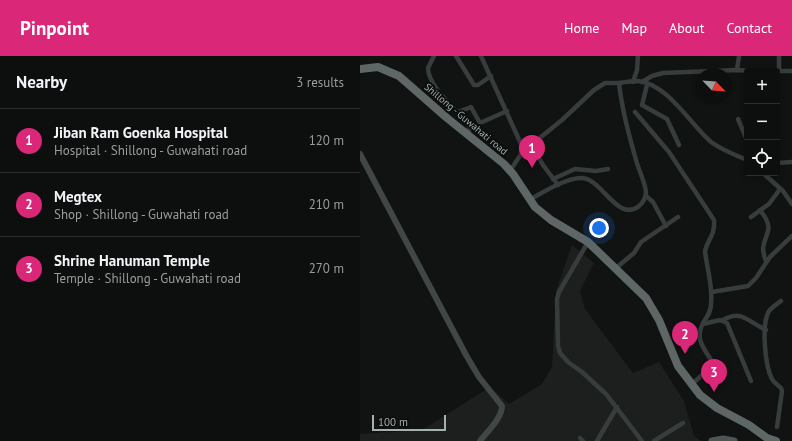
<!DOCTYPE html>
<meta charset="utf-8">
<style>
body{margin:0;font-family:"PT Sans",sans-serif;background:#161717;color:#f1f3f6}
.controls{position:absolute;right:12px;top:12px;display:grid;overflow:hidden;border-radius:4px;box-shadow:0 2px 6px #0003}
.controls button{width:36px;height:36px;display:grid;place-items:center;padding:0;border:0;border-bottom:1px solid #2d2e2e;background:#0d0e0e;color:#f1f3f6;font:20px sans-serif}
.compass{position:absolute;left:336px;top:12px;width:36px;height:36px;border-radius:50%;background:#0d0e0e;box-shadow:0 2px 6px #0003;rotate:115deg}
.scale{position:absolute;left:12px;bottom:10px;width:74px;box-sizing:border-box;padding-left:4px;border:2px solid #a3b2af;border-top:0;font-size:11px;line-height:14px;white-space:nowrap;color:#a3b2af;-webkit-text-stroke:3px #0c0d0d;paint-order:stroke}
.you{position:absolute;left:239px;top:172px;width:14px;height:14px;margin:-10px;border:3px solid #fff;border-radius:50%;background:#1a73e8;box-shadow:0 0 0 6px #1a73e833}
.badge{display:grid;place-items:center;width:26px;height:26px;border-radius:50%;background:#db2777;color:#fff;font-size:13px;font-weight:700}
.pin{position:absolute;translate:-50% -33px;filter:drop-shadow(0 1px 2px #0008)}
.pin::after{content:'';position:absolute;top:21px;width:14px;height:12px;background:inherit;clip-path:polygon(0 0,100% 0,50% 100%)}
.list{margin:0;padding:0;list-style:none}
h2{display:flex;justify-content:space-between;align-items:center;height:52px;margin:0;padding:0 16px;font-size:17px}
h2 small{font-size:13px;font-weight:400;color:#9a9c9e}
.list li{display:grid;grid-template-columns:26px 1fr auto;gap:12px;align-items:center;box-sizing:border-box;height:64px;padding:0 16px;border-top:1px solid #2d2e2e}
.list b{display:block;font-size:15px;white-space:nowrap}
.list p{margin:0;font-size:13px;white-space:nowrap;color:#9a9c9e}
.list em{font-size:13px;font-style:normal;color:#9a9c9e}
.icon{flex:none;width:22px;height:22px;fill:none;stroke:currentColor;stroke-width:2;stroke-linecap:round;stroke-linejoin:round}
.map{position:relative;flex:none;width:432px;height:385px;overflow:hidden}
header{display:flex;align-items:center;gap:24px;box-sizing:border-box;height:56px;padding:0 20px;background:#db2777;color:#fff}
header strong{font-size:19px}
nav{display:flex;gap:22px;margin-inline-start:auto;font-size:14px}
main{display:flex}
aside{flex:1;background:#0d0e0e}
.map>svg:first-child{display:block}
.built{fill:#1d1f1f}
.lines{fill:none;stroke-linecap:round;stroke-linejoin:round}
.street{stroke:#373c3c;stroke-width:4.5}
.secondary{stroke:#404746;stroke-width:6}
.primary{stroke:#4e5555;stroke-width:7}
.highway{stroke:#5f6766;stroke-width:8}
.labels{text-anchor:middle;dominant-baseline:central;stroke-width:4;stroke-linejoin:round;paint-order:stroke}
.street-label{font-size:10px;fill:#a3b2af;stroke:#0c0d0d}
</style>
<header>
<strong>Pinpoint</strong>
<nav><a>Home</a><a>Map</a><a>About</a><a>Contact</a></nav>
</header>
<main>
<aside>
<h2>Nearby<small>3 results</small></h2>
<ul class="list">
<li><span class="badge">1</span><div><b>Jiban Ram Goenka Hospital</b><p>Hospital · Shillong - Guwahati road</p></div><em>120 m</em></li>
<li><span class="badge">2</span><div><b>Megtex</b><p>Shop · Shillong - Guwahati road</p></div><em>210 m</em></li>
<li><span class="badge">3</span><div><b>Shrine Hanuman Temple</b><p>Temple · Shillong - Guwahati road</p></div><em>270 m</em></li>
</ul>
</aside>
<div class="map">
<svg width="432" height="385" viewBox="0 0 432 385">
<rect width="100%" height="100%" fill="#111212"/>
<path class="built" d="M212 189 234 207 220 235 225 253 273 317 299 306 324 345 334 380 341 385H0V378L62 374 130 331 149 348 182 328 192 311 196 235Z"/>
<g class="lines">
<g class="street">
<path d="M74 0 68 12C68 31 98 55 109 70V80"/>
<path d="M96 0 114 29H118L131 20"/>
<path d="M121 0 161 88V98L150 115"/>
<path d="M377 14 379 0"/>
<path d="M417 15H432"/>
<path d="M419 15V0"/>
<path d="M273 26 277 14 278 0"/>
<path d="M282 26 292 20 303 17 377 14 392 15"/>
<path d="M287 29 282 49 307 63 319 89"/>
<path d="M98 56 111 51 120 67 147 55"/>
<path d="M275 56 309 96 354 164C355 181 348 182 345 195 347 213 353 230 351 248 351 256 347 261 343 267 334 283 345 294 353 307L351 311 331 329"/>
<path d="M378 63 387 84"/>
<path d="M171 89 183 109 198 129"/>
<path d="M162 94 171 89 202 64 234 34 245 27H259"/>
<path d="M417 107 432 106"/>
<path d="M403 117 423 135 432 148"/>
<path d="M193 123 215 113 236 115 248 113"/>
<path d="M286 140 293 146 306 170"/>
<path d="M169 144C182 137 207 121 222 122 242 123 258 167 279 150 283 147 286 141 286 136 285 126 279 115 276 104 269 79 262 54 259 27 265 26 272 25 278 25 308 28 330 68 351 86 362 94 375 99 387 104"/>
<path d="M400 154C421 180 395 179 406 205"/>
<path d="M391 161 409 148 420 133"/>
<path d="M228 186 199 236 197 243 198 290 200 297 208 306 222 316 246 338 282 385"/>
<path d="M256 212 274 197 281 186 318 161"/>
<path d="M352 236 388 230 396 222 410 201 432 180"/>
<path d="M363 264C382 253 388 266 406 274"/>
<path d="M343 268 360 264 367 267 391 325"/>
<path d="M417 371 422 335 421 332C418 329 414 327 412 323 405 310 401 268 409 255 412 251 417 248 421 245"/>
<path d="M220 382 223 385"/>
<path d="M237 385 257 351"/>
<path d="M294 385 323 367"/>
</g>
<path class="secondary" d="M0 98 106 299 119 321 142 350C142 362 127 376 120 385"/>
<path class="primary" d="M352 385 363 383 374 385"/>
<path class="highway" d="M0 13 18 11 39 20 87 62 144 108 153 118 175 151 191 164 228 186 286 242 299 264 318 310 340 339 357 352 389 369 407 382 416 385"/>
</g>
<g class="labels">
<g class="street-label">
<text transform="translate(106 63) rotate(40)">Shillong - Guwahati road</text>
</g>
</g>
</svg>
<div class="controls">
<button>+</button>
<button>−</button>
<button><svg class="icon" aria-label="locate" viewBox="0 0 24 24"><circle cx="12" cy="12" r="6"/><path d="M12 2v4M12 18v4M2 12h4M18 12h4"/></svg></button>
</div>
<svg class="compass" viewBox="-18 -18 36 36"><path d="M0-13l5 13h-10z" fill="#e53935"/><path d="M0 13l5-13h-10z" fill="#9a9c9e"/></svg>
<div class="scale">100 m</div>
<div class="you"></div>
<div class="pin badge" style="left:172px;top:112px">1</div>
<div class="pin badge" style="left:325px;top:298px">2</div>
<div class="pin badge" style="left:354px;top:336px">3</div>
</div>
</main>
